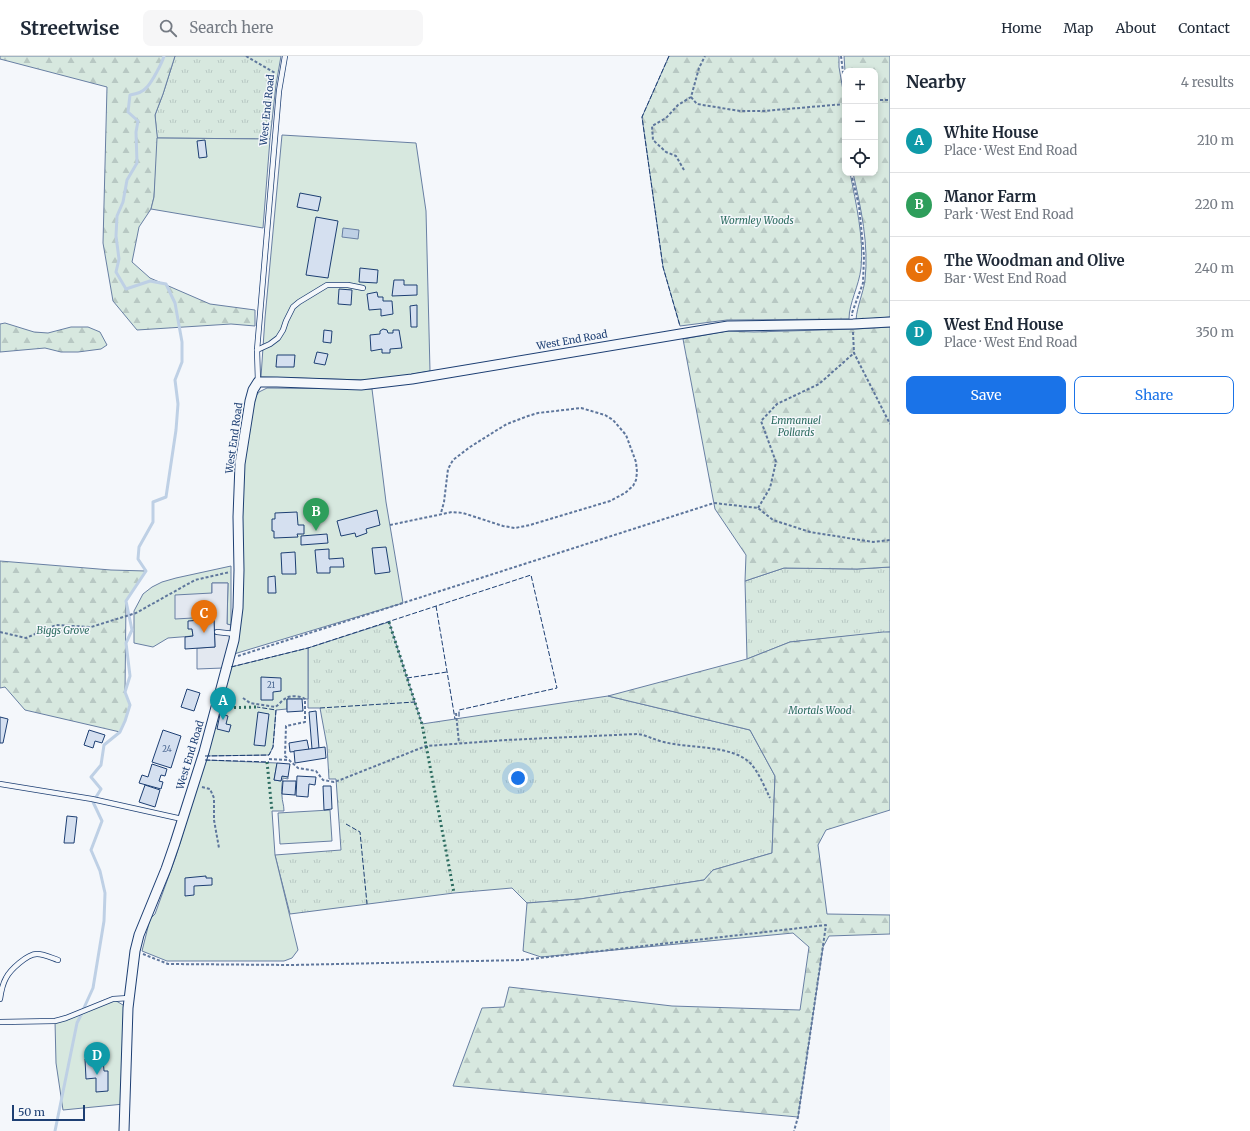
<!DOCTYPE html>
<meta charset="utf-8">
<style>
body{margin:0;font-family:Merriweather,serif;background:#f6f6f7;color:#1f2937}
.controls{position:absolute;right:12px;top:12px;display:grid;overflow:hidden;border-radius:8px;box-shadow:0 2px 6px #0003}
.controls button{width:36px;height:36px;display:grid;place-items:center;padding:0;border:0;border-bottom:1px solid #e0e1e3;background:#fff;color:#1f2937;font:20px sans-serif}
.scale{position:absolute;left:12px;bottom:10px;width:73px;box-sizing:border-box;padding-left:4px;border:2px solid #1d3f73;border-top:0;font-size:11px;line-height:14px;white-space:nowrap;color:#1d3f73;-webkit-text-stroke:3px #f4f7fb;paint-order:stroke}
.you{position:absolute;left:518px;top:722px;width:14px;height:14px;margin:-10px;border:3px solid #fff;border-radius:50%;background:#1a73e8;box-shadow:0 0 0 6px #1a73e833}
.badge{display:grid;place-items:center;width:26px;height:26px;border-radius:50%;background:#1a73e8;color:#fff;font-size:13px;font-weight:700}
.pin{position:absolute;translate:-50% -33px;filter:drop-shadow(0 1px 2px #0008)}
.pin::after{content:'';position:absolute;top:21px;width:14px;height:12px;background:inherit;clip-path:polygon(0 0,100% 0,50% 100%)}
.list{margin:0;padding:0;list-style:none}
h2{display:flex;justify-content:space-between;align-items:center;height:52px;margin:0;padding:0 16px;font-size:17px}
h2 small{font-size:13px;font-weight:400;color:#747a83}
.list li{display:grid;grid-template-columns:26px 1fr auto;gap:12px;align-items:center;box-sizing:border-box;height:64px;padding:0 16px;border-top:1px solid #e0e1e3}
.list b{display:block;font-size:15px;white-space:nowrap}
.list p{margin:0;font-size:13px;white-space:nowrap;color:#747a83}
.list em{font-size:13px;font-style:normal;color:#747a83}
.actions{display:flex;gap:8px;padding:12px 16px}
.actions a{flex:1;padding:9px 0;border:1px solid #1a73e8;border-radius:8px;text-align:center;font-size:14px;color:#1a73e8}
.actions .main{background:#1a73e8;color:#fff}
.icon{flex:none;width:22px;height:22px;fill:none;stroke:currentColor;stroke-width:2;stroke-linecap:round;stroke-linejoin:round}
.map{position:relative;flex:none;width:890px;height:1075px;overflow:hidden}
header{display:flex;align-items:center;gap:24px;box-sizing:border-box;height:56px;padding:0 20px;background:#fff;border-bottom:1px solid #e0e1e3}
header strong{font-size:19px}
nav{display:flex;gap:22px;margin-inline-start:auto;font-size:14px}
.search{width:280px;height:36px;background:#f6f6f7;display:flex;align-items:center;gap:10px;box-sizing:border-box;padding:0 14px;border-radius:8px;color:#747a83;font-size:15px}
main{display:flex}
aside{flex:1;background:#fff}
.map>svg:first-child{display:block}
.grass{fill:url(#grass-tufts);stroke:#687fa3}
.forest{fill:url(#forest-firs);stroke:#687fa3}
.garden{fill:#d7e8df;stroke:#687fa3}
.parking{fill:#e3e8f0;stroke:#687fa3}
.water{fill:#bed0e5;stroke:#687fa3}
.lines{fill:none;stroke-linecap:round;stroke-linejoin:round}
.stream{stroke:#bed0e5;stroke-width:3}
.building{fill:#d5e0f0;stroke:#1d3f73}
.service-casing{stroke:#1d3f73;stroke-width:6}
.minor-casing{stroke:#1d3f73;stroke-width:11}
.path{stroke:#5e769c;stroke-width:2;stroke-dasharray:3 2;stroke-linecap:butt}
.service{stroke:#f4f7fb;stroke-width:4.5}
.minor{stroke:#f4f7fb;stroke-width:9}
.hedge{stroke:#2c6c60;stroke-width:3;stroke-dasharray:2 3;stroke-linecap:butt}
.fence{stroke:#1d3f73;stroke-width:1;stroke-dasharray:5 2;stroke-linecap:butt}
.labels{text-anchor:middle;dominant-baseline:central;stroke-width:3;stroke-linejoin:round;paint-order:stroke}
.number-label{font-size:8px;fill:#4b6792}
.street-label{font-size:10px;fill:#1d3f73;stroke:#f4f7fb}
.park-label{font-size:10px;font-style:italic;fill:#2c6c60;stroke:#f4f7fb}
</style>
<header>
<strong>Streetwise</strong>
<div class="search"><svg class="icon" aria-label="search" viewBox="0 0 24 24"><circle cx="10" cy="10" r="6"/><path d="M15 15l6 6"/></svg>Search here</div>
<nav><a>Home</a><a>Map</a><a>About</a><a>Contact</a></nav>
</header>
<main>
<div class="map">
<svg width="890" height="1075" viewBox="0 0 890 1075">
<defs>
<pattern id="grass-tufts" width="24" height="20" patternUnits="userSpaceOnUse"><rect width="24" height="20" fill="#d7e8df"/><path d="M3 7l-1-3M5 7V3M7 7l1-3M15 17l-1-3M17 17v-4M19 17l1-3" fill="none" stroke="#b8c8c3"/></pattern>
<pattern id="forest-firs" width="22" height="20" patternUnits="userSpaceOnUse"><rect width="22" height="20" fill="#d7e8df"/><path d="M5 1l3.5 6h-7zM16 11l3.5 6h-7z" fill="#b8c8c3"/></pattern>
</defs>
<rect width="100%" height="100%" fill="#f4f7fb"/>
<g class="grass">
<path d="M175 0H281L276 29 270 83 157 82 155 59 163 38Z"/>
<path d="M890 511V576L790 586 747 603 745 525 784 512 857 513Z"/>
<path d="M389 566 422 668 608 640 750 674 775 720 772 797 713 814 704 824 580 843 527 847 512 832 454 837 290 858 275 799 341 794 336 723H329L327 690 320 652H308V592Z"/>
</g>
<g class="forest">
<path d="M0 0H175L163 38 155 59 158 88 154 141 151 153 139 171 132 206 150 222 210 248 255 254V270L231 268 137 274 113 245 103 187 107 31 0 3Z"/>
<path d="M669 0H839V11L845 46V117H850C856 147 864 182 861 212 859 230 849 247 849 263L727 264 680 270 663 211 642 61Z"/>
<path d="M844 0H890V261L856 264C857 250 863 238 865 224 869 189 861 152 853 117H875V15H845Z"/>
<path d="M5 267 34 276 48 277 71 271H88L100 276 107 289 101 293 78 296H61L45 292 0 296V268Z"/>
<path d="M890 271V511L857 513 784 512 745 525 746 499 715 453 683 283 727 275 754 276 856 273Z"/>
<path d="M0 505 111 514 146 515 126 545 125 636 130 649 125 665 120 676 25 654 5 631 0 632Z"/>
<path d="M883 576H890V754L826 774 818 789 827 858 890 859V878L829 880 823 891 798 1061 453 1030 482 952 504 951 509 931 672 950 800 954 809 891 793 877 541 901 523 895 527 847 580 843 704 824 713 814 772 797 775 720 750 674 608 640 747 603 790 586Z"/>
</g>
<g class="garden">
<path d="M282 79 416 87 426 155 430 315 391 322 364 324 261 321 265 262Z"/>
<path d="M157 82 270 83 263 172 151 153 154 141Z"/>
<path d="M267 332 372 333 386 446 403 547 234 598 243 412 253 344 259 336Z"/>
<path d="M231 510V569L227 568 228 527H212L211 564 192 573 193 580 168 582 153 591 134 587V555L143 538 152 531 162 526 176 522Z"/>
<path d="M308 592V643H287V653L276 654 273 691 269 699 205 700 231 611Z"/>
<path d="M205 704 277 707 274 724 281 725 282 720 288 721V723L283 722C282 728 281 734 282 740 282 745 284 749 284 755H272L275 799 298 894 292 902 284 905H167L142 895 150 863 155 858 176 800Z"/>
<path d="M330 754 332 785 280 788 278 757Z"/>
<path d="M113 943 128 952 124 1048 63 1054 56 1007 55 965Z"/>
</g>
<path class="parking" d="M212 527H228L227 568 231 569 230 585 223 612 197 613V592L215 591 214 563 211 564V561L175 563V539L212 537Z"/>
<path class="water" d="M343 172 359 174 358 183 342 181Z"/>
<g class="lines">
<g class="stream">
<path d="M83 954 93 932 104 865 105 837 100 815 91 794 102 765 93 746 101 733 91 721 101 709 104 689 120 676 125 665 130 649 125 636 130 620 126 587 132 574 126 545 146 515 138 503 139 491 153 466V446L166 441 176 374 178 348 175 324 182 306V286L175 247 166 228 150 225 126 233 116 216 119 203 116 180 117 160 123 146 127 124 137 107 136 76 138 65 128 56 130 39C137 38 143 36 147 31 152 26 162 7 164 0"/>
<path d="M55 1075 77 967 82 957"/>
</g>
</g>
<g class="building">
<path d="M205 84 207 101 199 102 197 85Z"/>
<path d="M300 137 321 141 318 155 297 151Z"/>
<path d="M316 161 338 165 328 222 306 219Z"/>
<path d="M360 212 378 214 377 227 359 226Z"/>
<path d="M394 224H404V229H417V239L392 240Z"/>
<path d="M339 233 352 234 351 249 338 248Z"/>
<path d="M377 236 378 241H383V245H392L393 258 381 260V253L369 254 367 238Z"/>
<path d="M417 249V271H411L410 250Z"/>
<path d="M383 273 387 274 388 277H393V274H399L402 292 390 293V297H382V293L371 295 370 279 380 278V275Z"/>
<path d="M324 274 332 275 331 287 323 286Z"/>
<path d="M317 296 328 298 325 309 314 307Z"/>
<path d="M277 299H295L294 311H276Z"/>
<path d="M377 454 380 469 366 473 367 477 356 481 355 477 341 480 337 465Z"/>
<path d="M297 456 298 469H304V478H297L298 481 274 482V475H272V463H275V457Z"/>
<path d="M327 478 328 487 301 489V480Z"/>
<path d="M386 491 390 516 375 518 372 492Z"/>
<path d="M329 493V503L343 502 344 511H330V517H317L315 494Z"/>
<path d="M295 496 296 518H282L281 497Z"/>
<path d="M275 520 276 537H268V521Z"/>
<path d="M214 563 215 591 185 593V581L193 580 192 573H188V565Z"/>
<path d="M261 621 281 622V635L273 636V644H261Z"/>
<path d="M187 633 200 637 194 655 181 651Z"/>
<path d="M287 643H302L303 655 287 656Z"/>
<path d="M316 655 319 692 312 693 309 656Z"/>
<path d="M258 656 269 658 265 690 254 689Z"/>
<path d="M220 658 228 660 226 668 231 669 229 676 217 673Z"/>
<path d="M0 661 8 663 3 687H0Z"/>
<path d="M89 674 105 679 102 687 95 685 93 692 84 689Z"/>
<path d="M163 674 181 680 171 712 152 706Z"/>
<path d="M307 684 309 694 290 696 289 687Z"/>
<path d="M325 691 326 702 295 707 294 695Z"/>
<path d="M277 707 290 708 288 721 282 720 281 725 274 724Z"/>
<path d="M152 708 167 713 165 720 161 719 159 725 163 726 161 733 139 727 142 719 148 721Z"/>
<path d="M297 720 316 721 315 729 309 728 308 741 296 740Z"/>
<path d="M283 725H296L295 739 282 738Z"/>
<path d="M145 729 160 734 155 751 139 746Z"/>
<path d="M323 730H331L332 753 324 754Z"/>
<path d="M67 760 77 761 74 787H64Z"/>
<path d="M206 820V822H212V829L194 830V839L185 840V822Z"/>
<path d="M103 1002 104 1015H108V1035L96 1036V1022L86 1023 85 1003Z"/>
</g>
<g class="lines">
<defs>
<g id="service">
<path d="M257 294 270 288 278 282 283 274 286 265 293 251 299 246 327 229H348L363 232"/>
<path d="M258 326 257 294 279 35 285 0"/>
<path d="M217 576 235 578"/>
<path d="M0 728 92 743 182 763"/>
<path d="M0 943C1 936 2 929 6 922 10 914 27 898 37 898 44 898 52 902 58 904"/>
<path d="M0 966 55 965 66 962 113 943 129 942"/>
</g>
<path id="minor" d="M124 1075 128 952 135 895 139 879 166 813 175 787 204 696 234 584 238 552 239 514 238 461 240 408 250 345 253 334 258 326H277L361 329 412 323 728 270 853 268 890 266"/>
</defs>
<use href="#service" class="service-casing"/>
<use href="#minor" class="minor-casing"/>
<g class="path">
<path d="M246 0 275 17"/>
<path d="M841 0 845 32"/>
<path d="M691 41 697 48 740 55H764L845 48"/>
<path d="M875 44H890"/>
<path d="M684 114 676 100 666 96 653 84 652 70 666 62 678 49 691 41 699 12 705 0"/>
<path d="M851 117 859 150 864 200 863 227 852 257V260"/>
<path d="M853 276 854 297 890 368"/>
<path d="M758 452 770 432 776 406 761 365 777 348 819 328 854 297"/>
<path d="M390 469 452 456 463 457 503 470 515 472 530 469 610 445 625 437 633 430 636 424 637 416 636 406 626 379 613 364 605 359 581 352 538 357 528 360 507 368 497 374 470 391 453 404 448 413 444 446 441 457"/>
<path d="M0 576 26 582 56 569 91 571 136 557 195 524 230 516"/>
<path d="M238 600 714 447 758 452 773 464 810 476 873 486 890 484"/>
<path d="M243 642 250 647 275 651C279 649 282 644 286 642 291 639 301 640 305 643V666L286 670 285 700 288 703"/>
<path d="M456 657 459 687"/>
<path d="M269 703 289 704 298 712 316 715 323 724 334 726 340 724 426 690 506 684 637 678C647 679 654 684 664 686 689 693 734 688 752 709 760 719 765 732 770 742"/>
<path d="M202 731 210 733 214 742V764L219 792"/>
<path d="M143 898 168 908 292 909 522 904 826 869 798 1061 794 1075"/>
</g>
<use href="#service" class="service"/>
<use href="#minor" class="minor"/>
<g class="hedge">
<path d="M389 566 422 668 454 837"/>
<path d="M219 652 257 651"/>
<path d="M267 706 272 755"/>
</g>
<g class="fence">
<path d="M669 0 642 61 663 211 680 270"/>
<path d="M436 550 455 663"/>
<path d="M231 611 308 592 531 519 557 632 459 654V662"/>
<path d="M407 622 447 616"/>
<path d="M320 652 415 646"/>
<path d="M205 700 269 699 273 691 276 654 257 651"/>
<path d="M205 704 269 706"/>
<path d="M346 768 360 776 367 848"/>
</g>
</g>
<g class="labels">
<g class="number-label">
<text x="271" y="629">21</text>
<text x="167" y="693">24</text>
</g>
<g class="street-label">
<text transform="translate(267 54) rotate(-84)">West End Road</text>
<text transform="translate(572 284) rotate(-10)">West End Road</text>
<text transform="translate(234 382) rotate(-82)">West End Road</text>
<text transform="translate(190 699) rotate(-73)">West End Road</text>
</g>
<g class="park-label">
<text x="757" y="164">Wormley Woods</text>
<text x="796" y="364">Emmanuel<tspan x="796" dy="12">Pollards</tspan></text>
<text x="63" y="574">Biggs Grove</text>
<text x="820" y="654">Mortals Wood</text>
</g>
</g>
</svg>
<div class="controls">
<button>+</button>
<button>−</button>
<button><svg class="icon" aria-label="locate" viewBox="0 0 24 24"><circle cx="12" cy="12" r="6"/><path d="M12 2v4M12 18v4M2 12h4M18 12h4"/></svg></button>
</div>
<div class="scale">50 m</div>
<div class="you"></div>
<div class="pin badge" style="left:223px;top:664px;background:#0f9aa8">A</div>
<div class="pin badge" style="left:316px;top:475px;background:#2e9e5b">B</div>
<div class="pin badge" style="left:204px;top:577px;background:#e8710a">C</div>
<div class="pin badge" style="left:97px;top:1019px;background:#0f9aa8">D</div>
</div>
<aside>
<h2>Nearby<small>4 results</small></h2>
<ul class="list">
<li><span class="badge" style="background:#0f9aa8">A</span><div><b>White House</b><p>Place · West End Road</p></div><em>210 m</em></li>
<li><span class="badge" style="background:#2e9e5b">B</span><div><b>Manor Farm</b><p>Park · West End Road</p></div><em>220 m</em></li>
<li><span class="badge" style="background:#e8710a">C</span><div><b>The Woodman and Olive</b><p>Bar · West End Road</p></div><em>240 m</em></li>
<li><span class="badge" style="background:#0f9aa8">D</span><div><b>West End House</b><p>Place · West End Road</p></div><em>350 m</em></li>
</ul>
<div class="actions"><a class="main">Save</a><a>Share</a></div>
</aside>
</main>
